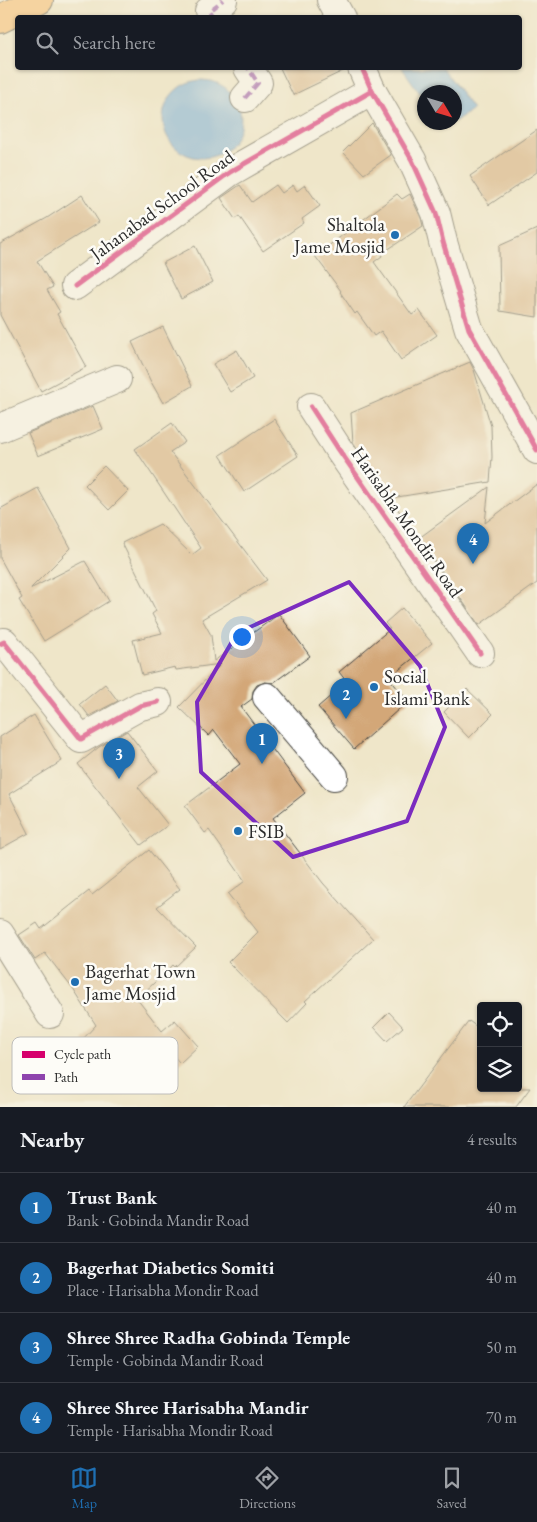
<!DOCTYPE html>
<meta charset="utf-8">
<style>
body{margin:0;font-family:"EB Garamond",serif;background:#242831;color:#f1f3f6}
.controls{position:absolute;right:15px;bottom:15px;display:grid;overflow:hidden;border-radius:5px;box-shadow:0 1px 4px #0004}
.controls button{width:45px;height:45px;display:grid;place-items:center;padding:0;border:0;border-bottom:1px solid #363941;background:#171b24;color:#f1f3f6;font:25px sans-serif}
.compass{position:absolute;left:417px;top:85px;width:45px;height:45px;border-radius:50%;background:#171b24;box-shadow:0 1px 4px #0004;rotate:128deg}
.you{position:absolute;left:241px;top:636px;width:18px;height:18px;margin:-12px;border:4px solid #fff;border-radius:50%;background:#1a73e8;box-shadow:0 0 0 8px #1a73e833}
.badge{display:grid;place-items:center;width:32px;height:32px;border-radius:50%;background:#1f6fb2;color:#fff;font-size:16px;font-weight:700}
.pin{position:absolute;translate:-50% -41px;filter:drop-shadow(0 1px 2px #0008)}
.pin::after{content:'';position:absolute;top:26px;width:18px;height:15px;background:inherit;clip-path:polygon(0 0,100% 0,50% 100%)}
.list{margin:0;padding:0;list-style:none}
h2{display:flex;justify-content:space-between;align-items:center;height:65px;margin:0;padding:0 20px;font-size:21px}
h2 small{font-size:16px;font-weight:400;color:#9ea1a6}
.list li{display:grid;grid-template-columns:32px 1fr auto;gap:15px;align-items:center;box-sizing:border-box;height:70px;padding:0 20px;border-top:1px solid #363941}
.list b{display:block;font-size:19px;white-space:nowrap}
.list p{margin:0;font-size:16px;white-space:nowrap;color:#9ea1a6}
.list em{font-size:16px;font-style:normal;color:#9ea1a6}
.icon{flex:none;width:28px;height:28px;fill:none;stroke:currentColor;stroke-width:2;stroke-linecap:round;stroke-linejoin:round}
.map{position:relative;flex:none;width:537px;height:1107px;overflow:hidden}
.search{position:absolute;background:#171b24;box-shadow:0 1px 4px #0004;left:15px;right:15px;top:15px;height:55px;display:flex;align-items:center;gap:12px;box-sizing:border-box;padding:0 18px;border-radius:5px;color:#9ea1a6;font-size:19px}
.sheet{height:345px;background:#171b24}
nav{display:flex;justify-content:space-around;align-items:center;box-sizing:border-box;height:70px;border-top:1px solid #363941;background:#171b24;font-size:14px;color:#9ea1a6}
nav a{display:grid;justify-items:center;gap:2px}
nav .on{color:#1f6fb2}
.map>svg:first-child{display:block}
.water{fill:#6eaadf;stroke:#4c6a85}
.building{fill:#d3a778}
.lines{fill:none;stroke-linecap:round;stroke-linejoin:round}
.minor-casing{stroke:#484743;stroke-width:30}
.major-casing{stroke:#484743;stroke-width:30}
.minor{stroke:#fff;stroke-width:28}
.major{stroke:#fcbd6f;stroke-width:28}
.quiet{stroke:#8e44ad;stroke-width:4;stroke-dasharray:8 4;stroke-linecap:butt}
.cycleway-casing{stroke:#fdfcf7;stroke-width:8}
.cycleway{stroke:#d6006c;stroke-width:5}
.marked{fill:none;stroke:#7b2cbf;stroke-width:4;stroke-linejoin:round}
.poi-dot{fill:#1f6fb2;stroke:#fdfcf7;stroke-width:2}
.labels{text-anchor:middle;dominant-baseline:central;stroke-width:5;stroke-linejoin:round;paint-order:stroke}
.street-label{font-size:19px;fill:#2b2b2b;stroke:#fdfcf7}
.poi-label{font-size:19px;fill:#2b2b2b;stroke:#fdfcf7;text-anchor:start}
.key{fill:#fdfcf7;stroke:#bebdba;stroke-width:1}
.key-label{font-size:14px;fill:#2b2b2b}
</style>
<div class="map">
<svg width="537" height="1107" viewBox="0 0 537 1107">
<rect width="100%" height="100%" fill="#fdfcf7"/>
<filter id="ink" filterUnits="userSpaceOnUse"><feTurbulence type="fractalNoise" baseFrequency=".02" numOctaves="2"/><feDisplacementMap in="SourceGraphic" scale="10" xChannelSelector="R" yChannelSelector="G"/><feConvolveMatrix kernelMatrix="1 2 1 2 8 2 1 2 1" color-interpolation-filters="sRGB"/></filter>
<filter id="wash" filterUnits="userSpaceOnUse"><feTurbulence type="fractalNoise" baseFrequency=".0096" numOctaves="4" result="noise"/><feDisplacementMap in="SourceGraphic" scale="20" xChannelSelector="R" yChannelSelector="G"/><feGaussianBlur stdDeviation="1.12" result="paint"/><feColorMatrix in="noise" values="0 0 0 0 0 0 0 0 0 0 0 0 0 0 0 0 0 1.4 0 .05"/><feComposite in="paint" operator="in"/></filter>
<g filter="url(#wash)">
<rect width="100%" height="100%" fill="#efe6c9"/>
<g class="water">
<path d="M402 68H443L473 109 454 122V92H424V99Z"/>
<circle cx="202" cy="119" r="39"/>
</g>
<g id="blocks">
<g class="building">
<path d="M280 68H347V69L293 95Z"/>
<path d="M372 123 391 155 364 174 343 152Z"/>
<path d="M537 130V172L489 205 470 176Z"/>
<path d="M240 185 252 202 276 185 282 193 293 185 297 191 305 185 320 206 302 219 304 223 263 251 239 216 235 219 221 198Z"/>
<path d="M397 194 402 199 410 194 421 218 423 226 381 254 382 256 374 262 412 315 419 310 437 335 401 360 381 331 374 336 357 312 355 314 340 292 341 291 315 256Z"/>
<path d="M82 195 99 222 37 261 53 287 47 290 60 312 57 314 86 367 41 391 0 315V244L47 218Z"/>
<path d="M537 229V317L500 311 499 246Z"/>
<path d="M195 246 213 282 181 299 163 263Z"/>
<path d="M163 327 192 386 163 403 150 380 132 342Z"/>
<path d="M237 350 253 378 230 392 213 364Z"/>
<path d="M470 362 474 370 491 426 492 457 490 482 391 498 353 443 351 413Z"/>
<path d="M93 406 103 429 38 456 28 433Z"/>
<path d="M274 419 298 456 244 492 220 455Z"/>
<path d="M172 423 185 442 170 452 267 580 202 619 211 635 214 661 279 614 310 656 273 683 265 682 257 685 253 691 252 699 241 707 305 793 273 818 323 883 373 939 305 1001 307 1003 288 1023 228 962 258 932 228 894 245 881 209 830 205 833 185 806 240 764 214 730 209 736 179 707 221 664 176 670 175 667 142 675 133 640 162 633 152 614 156 611 122 543 160 524 192 555 201 548 135 449Z"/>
<path d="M104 466 128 491 109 510 85 485Z"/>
<path d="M537 484V583L479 625 419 538 489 487 485 523Z"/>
<path d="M38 488 71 548 30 589 85 561 109 601 44 641 19 600 22 598 0 558V509Z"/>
<path d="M402 608 432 643 389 678 408 701 354 749 318 707 347 682 339 672 390 629 385 623Z"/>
<path d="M105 684 118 701 89 716 80 704Z"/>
<path d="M467 689 493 714 469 738 444 712Z"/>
<path d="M34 715 62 761 9 794 29 833 0 849V737Z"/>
<path d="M127 731 158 771 138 787 168 825 141 845 78 764 99 747Z"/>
<path d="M149 850 180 889 157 907 196 947 175 967 173 965 137 999 162 1031 175 1020 198 1046 180 1063 170 1052 140 1083 103 1047 97 1053 82 1040 96 1025 73 989 45 953 35 960 19 935 37 923 41 929 89 891 92 895Z"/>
<path d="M389 1012 403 1027 387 1041 374 1027Z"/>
<path d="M469 1021 481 1030V1088H530L516 1107H404Z"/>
</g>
</g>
</g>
<g filter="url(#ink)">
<use href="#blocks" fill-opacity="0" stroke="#484743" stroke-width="1"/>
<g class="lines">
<defs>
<g id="minor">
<path d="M331 0 341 18"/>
<path d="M214 18 209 11 223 0"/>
<path d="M362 68 372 91 412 160 436 213 443 242 469 329 537 450"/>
<path d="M245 98 258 83 248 68"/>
<path d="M75 286 230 172 372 91"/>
<path d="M311 407 337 447 480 653"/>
<path d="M0 428 117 379"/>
<path d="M0 644 4 642 81 739 140 706 158 702"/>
<path d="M267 697 334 776"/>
<path d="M0 934 50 1014"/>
</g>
<path id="major" d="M0 19 39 0"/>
</defs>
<use href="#minor" class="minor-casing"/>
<use href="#major" class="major-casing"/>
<use href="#minor" class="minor"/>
<use href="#major" class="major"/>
<g class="quiet">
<path d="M214 18 209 11 223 0"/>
<path d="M245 98 258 83 248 68"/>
</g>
<defs>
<g id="cycleway">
<path d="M362 68 372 91 412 160 436 213 443 242 469 329 537 450"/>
<path d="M75 286 230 172 372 91"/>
<path d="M311 407 337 447 480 653"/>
<path d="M0 644 4 642 81 739 140 706 158 702"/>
</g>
</defs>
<use href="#cycleway" class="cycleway-casing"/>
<use href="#cycleway" class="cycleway"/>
</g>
</g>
<path d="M0 0H537V1107H0ZM349 582 420 666 445 727 407 821 293 857 201 772 197 702 237 633Z" fill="#efe6c9" fill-opacity=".55" fill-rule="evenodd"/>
<path class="marked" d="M349 582 420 666 445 727 407 821 293 857 201 772 197 702 237 633Z"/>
<g class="poi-dot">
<circle cx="395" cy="235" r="5"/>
<circle cx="374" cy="687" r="5"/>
<circle cx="238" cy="831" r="5"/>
<circle cx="75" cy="982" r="5"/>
</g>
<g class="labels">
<g class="street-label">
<text transform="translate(162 205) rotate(-36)">Jahanabad School Road</text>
<text transform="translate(407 522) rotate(55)">Harisabha Mondir Road</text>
</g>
<g class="poi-label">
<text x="385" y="224" text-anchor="end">Shaltola<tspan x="385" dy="22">Jame Mosjid</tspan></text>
<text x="384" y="676">Social<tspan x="384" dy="22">Islami Bank</tspan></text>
<text x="248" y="831">FSIB</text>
<text x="85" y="971">Bagerhat Town<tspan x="85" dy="22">Jame Mosjid</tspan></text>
</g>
</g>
<rect x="12" y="1037" width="166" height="57" rx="8" class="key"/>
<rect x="22" y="1051" width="23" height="7" fill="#d6006c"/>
<rect x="22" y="1074" width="23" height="6" fill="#8e44ad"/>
<g class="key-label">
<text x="54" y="1059">Cycle path</text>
<text x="54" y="1082">Path</text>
</g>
</svg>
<div class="controls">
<button><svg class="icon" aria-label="locate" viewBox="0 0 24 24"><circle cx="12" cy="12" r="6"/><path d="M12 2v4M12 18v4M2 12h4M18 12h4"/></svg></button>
<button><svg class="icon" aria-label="layers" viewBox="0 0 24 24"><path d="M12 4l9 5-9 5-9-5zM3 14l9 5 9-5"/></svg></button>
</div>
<svg class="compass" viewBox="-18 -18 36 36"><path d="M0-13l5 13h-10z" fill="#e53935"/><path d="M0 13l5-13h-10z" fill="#9ea1a6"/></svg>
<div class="you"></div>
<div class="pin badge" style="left:262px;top:764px">1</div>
<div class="pin badge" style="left:346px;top:719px">2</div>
<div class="pin badge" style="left:119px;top:779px">3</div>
<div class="pin badge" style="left:473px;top:564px">4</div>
<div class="search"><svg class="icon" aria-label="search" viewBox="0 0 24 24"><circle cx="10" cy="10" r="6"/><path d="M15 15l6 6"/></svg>Search here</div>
</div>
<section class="sheet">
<h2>Nearby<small>4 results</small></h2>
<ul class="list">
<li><span class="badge">1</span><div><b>Trust Bank</b><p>Bank · Gobinda Mandir Road</p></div><em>40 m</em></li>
<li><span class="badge">2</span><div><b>Bagerhat Diabetics Somiti</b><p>Place · Harisabha Mondir Road</p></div><em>40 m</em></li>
<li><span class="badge">3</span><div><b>Shree Shree Radha Gobinda Temple</b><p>Temple · Gobinda Mandir Road</p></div><em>50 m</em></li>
<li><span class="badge">4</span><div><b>Shree Shree Harisabha Mandir</b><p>Temple · Harisabha Mondir Road</p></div><em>70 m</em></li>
</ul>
</section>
<nav>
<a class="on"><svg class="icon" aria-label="map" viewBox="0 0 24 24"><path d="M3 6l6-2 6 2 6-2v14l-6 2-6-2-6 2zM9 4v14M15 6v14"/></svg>Map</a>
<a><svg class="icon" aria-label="directions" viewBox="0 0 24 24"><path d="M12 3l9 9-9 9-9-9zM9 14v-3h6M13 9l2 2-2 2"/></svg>Directions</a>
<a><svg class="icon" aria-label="saved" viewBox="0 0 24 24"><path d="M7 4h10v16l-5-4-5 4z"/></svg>Saved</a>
</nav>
